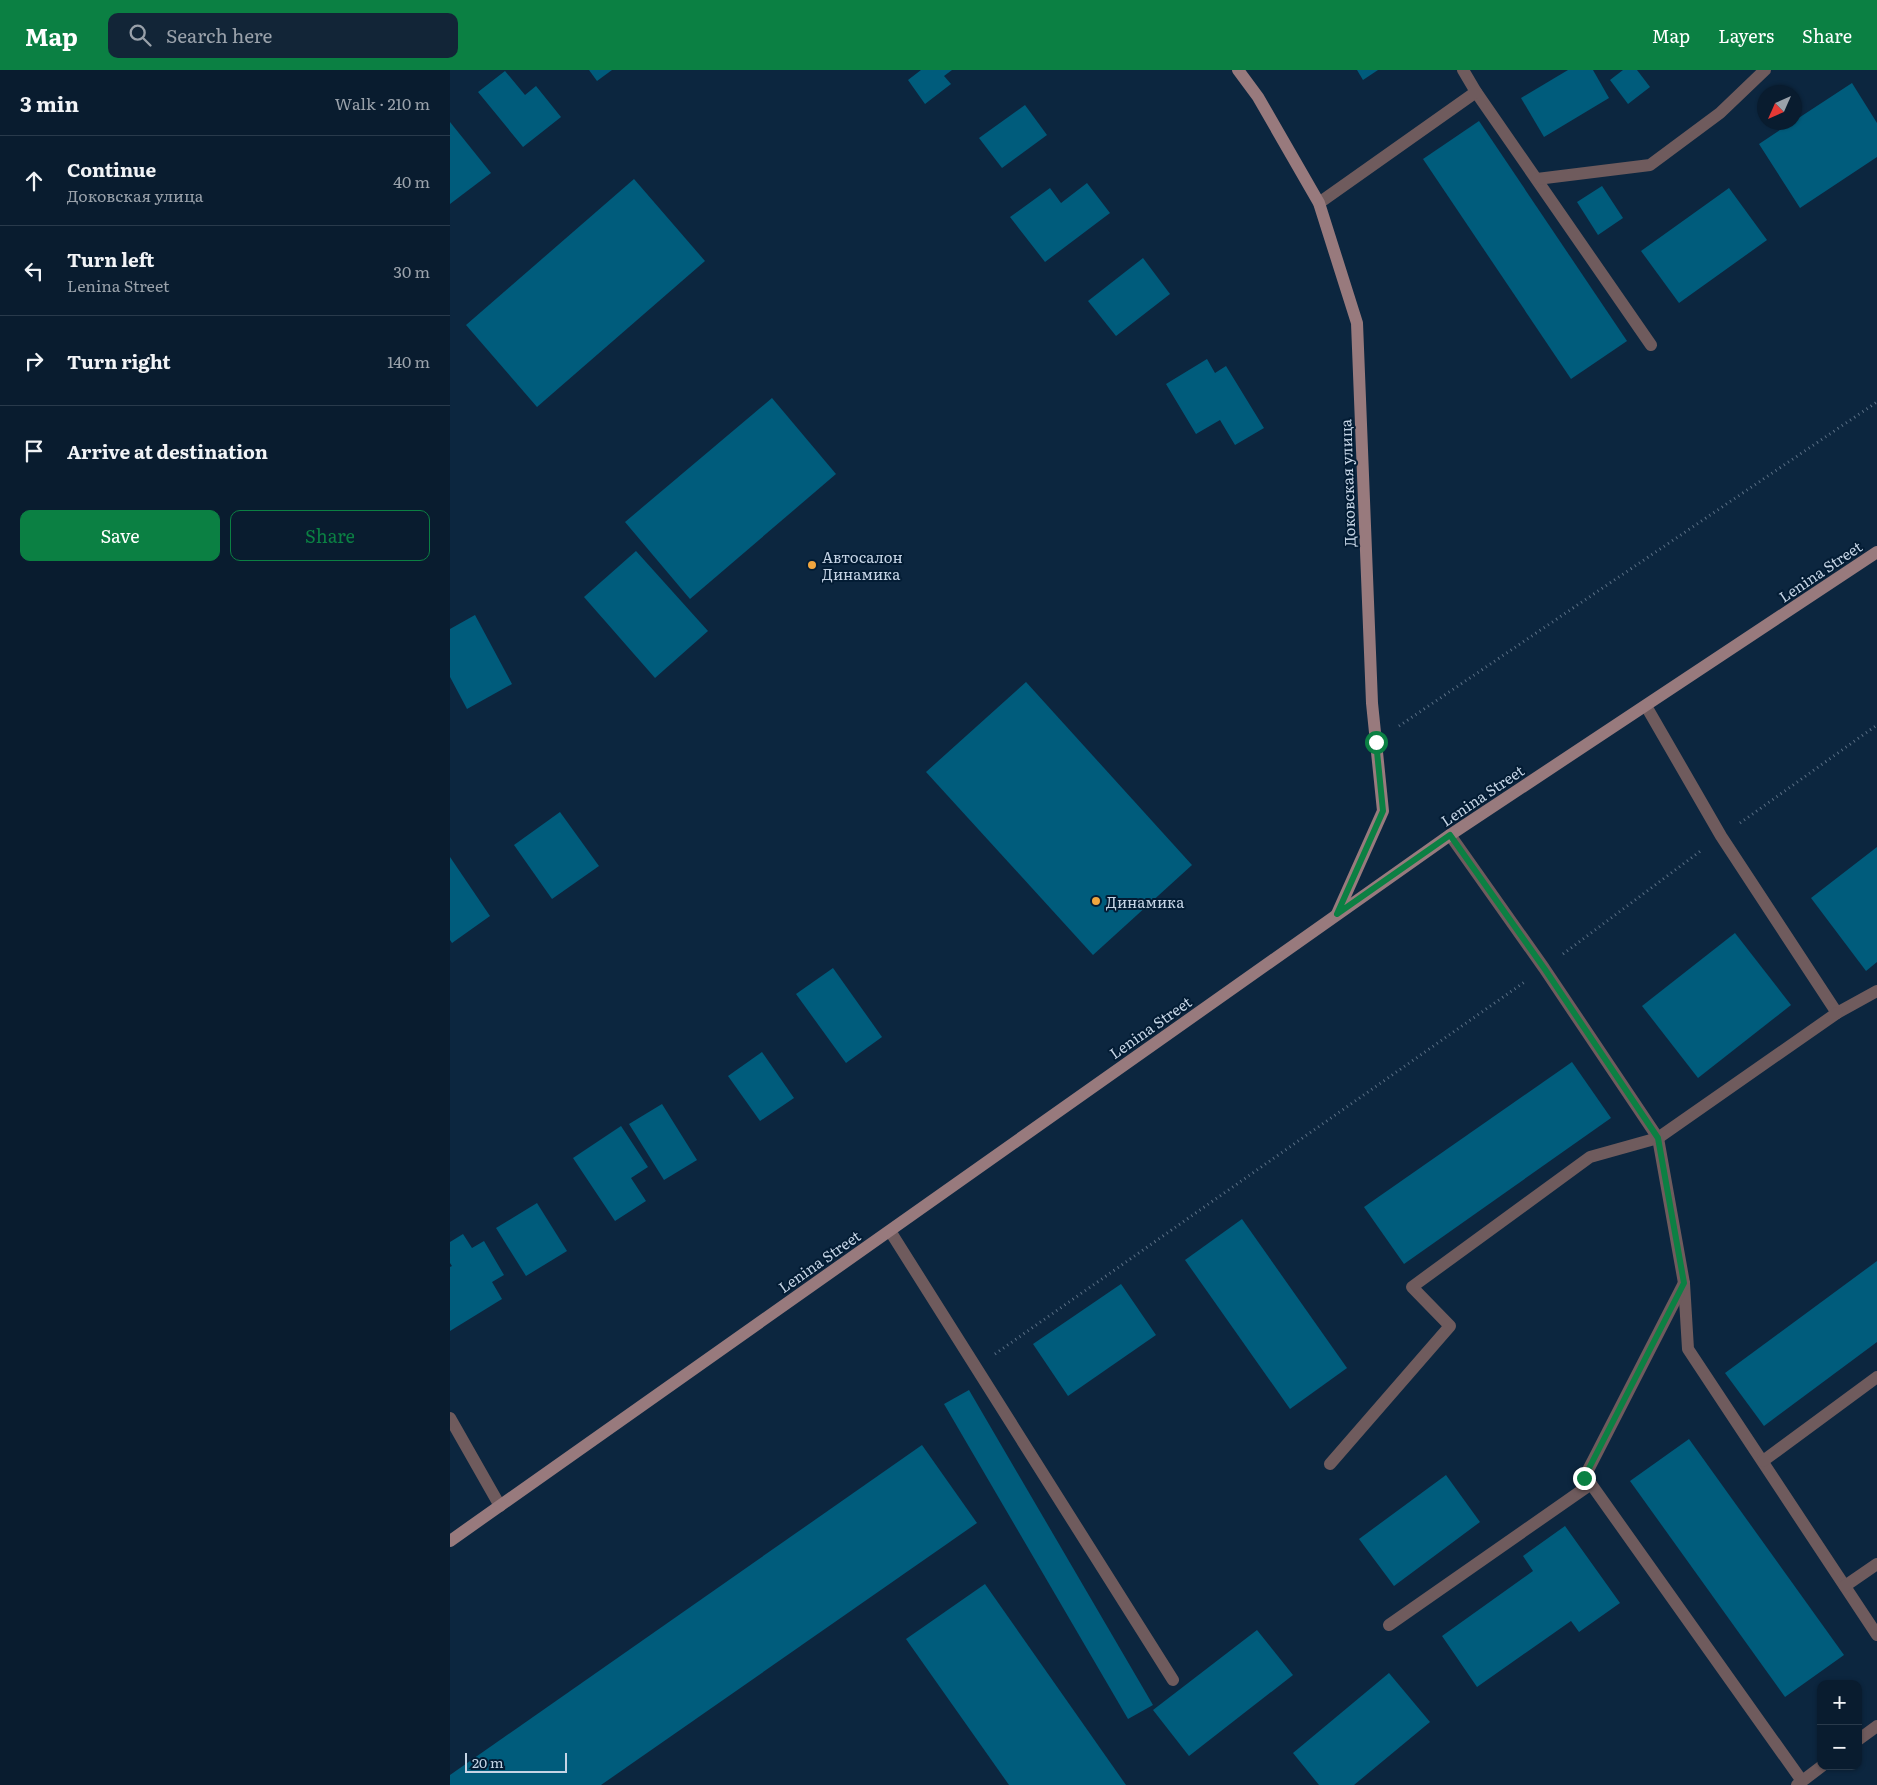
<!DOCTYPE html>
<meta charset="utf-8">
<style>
body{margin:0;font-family:Literata,serif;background:#122537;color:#f1f3f6}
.controls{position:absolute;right:15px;bottom:15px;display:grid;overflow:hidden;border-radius:10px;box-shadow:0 1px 4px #0004}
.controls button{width:45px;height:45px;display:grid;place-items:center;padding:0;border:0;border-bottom:1px solid #293a4b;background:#091c2f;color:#f1f3f6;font:25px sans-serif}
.compass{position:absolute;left:1307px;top:15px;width:45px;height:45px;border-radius:50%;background:#091c2f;box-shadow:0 1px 4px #0004;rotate:225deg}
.scale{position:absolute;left:15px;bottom:12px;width:102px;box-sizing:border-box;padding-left:5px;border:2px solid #c5d4e5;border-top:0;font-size:14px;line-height:18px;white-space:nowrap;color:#c5d4e5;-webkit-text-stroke:4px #031c34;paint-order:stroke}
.stop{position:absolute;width:15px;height:15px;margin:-11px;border:4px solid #0b8043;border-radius:50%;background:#fff}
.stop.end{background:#0b8043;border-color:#fff;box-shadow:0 1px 5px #0008}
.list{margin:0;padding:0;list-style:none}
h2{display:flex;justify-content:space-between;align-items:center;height:65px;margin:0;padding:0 20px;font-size:21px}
h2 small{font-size:16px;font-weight:400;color:#99a1aa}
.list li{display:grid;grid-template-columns:32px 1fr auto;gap:15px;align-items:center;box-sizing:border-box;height:90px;padding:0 20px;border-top:1px solid #293a4b}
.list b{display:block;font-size:19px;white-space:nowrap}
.list p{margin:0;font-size:16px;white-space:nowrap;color:#99a1aa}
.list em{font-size:16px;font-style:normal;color:#99a1aa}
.actions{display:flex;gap:10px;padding:15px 20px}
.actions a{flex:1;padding:11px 0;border:1px solid #0b8043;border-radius:10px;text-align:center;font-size:18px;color:#0b8043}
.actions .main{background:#0b8043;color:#fff}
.icon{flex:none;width:28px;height:28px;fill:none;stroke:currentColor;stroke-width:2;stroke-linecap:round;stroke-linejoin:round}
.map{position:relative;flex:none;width:1427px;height:1715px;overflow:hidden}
header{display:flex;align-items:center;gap:30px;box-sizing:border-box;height:70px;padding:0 25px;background:#0b8043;color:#fff}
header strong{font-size:24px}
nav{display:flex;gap:28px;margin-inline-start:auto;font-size:18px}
.search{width:350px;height:45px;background:#122537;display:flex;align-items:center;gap:12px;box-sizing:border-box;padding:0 18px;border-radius:10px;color:#99a1aa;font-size:19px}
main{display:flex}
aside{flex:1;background:#091c2f}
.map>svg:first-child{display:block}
.building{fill:#005c7c}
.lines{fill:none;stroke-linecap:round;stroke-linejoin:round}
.path{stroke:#5b7086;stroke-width:3;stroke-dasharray:1 4;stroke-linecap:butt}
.lane{stroke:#6f5b5d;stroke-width:12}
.street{stroke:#6f5b5d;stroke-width:12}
.secondary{stroke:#987a7d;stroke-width:12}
.route{stroke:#0b8043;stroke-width:6}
.poi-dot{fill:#f1a63f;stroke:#031c34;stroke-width:2}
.labels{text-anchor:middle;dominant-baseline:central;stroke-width:4;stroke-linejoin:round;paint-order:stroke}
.street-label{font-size:15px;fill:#c5d4e5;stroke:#031c34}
.poi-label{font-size:15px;fill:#c5d4e5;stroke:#031c34;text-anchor:start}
</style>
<header>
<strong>Map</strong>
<div class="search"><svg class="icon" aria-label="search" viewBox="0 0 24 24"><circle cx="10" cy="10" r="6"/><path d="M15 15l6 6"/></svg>Search here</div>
<nav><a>Map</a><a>Layers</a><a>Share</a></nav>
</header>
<main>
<aside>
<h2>3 min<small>Walk · 210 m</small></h2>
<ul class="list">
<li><svg class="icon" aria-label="ahead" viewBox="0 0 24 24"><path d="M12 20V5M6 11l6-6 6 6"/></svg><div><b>Continue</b><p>Доковская улица</p></div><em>40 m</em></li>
<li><svg class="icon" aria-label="left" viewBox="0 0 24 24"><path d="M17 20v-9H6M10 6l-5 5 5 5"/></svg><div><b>Turn left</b><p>Lenina Street</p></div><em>30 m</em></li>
<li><svg class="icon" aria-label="right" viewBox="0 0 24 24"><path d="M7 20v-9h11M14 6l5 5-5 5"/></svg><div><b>Turn right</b></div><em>140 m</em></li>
<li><svg class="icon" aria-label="arrive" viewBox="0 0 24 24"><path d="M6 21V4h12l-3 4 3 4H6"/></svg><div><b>Arrive at destination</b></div></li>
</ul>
<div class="actions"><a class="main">Save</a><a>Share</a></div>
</aside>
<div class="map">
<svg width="1427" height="1715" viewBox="0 0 1427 1715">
<rect width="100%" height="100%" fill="#0c263f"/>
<g class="building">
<path d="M139 0H162L147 11Z"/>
<path d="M471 0H502L494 6 501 14 475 34 458 10Z"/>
<path d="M907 0H928L913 10Z"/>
<path d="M1118 0H1143L1159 28 1094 67 1071 28Z"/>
<path d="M1173 0H1187L1200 17 1178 34 1160 10Z"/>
<path d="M55 1 75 25 86 16 111 47 73 77 28 22Z"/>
<path d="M1402 13 1427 53V87L1350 138 1309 74 1342 52H1344V51Z"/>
<path d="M575 35 597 65 552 98 529 68Z"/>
<path d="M1029 51 1177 271 1121 309 973 89Z"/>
<path d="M0 52 41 103 0 134Z"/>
<path d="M184 109 255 191 87 337 16 255Z"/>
<path d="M637 113 660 143 595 192 560 147 600 118 611 133Z"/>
<path d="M1152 116 1173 148 1148 165 1127 132Z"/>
<path d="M1279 118 1317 170 1229 233 1191 181Z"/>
<path d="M693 188 720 224 666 266 638 231Z"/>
<path d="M757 289 765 303 776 296 814 358 785 375 770 350 746 364 716 314Z"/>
<path d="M322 328 386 404 240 529 175 452Z"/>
<path d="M186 481 258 561 205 608 134 527Z"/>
<path d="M25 545 62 614 17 639 0 607V559Z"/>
<path d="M576 612 742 795 643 885 476 702Z"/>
<path d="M110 742 149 796 102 829 64 775Z"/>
<path d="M1427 777V892L1416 901 1361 828Z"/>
<path d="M0 787 40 846 2 873 0 870Z"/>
<path d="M1285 863 1341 935 1248 1008 1192 936Z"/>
<path d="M383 898 432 967 396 993 346 924Z"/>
<path d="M312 982 344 1028 310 1051 278 1006Z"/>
<path d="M1122 992 1161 1048 954 1194 914 1137Z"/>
<path d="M212 1034 247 1090 214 1110 179 1054Z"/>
<path d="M171 1056 198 1097 181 1108 196 1131 165 1151 123 1088Z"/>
<path d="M87 1133 117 1181 76 1206 46 1158Z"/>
<path d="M792 1149 897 1298 840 1339 735 1190Z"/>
<path d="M13 1164 22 1178 34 1171 54 1205 42 1212 52 1229 0 1261V1197L2 1196 0 1193V1172Z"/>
<path d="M1427 1191V1272L1314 1356 1275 1303Z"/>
<path d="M671 1214 706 1265 618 1326 583 1274Z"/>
<path d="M519 1320 703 1635 678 1649 494 1334Z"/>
<path d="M1239 1369 1394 1585 1335 1627 1180 1411Z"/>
<path d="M472 1375 527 1453 151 1715H0V1705Z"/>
<path d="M996 1405 1030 1452 944 1516 909 1469Z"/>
<path d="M1115 1456 1170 1533 1129 1562 1121 1551 1027 1617 992 1566 1083 1501 1073 1486Z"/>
<path d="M535 1514 676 1715H559L456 1569Z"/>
<path d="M807 1560 843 1605 739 1686 703 1640Z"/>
<path d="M939 1603 980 1652 904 1715H869L843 1683Z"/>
</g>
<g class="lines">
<g class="path">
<path d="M949 656 1427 332"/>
<path d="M1290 753 1427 655"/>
<path d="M1113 884 1252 780"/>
<path d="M545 1284 1076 911"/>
</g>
<g class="lane">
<path d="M1026 22 1201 275"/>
<path d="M1087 109 1200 95 1270 43 1315 0"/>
<path d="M869 133 1026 22 1013 0"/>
<path d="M1196 636 1271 766 1387 943 1427 921"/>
<path d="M1000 765 1094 898 1208 1068 1234 1213 1238 1279 1427 1565"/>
<path d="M440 1161 723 1610"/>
<path d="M1234 1213 1134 1408 1141 1414 1352 1711"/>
<path d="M1313 1391 1427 1307"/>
<path d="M880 1394 1000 1256 962 1217 1140 1087 1208 1068 1387 943"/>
<path d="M1395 1516 1427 1494"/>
<path d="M939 1555 1141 1414"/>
<path d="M1408 1670 1427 1656"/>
<path d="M1347 1715 1372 1696"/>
</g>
<path class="street" d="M0 1348 50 1436"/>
<g class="secondary">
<path d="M788 0 808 27 869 133 907 253 922 633 933 741 887 844"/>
<path d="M0 1471 1000 765 1427 482"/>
</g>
</g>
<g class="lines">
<path class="route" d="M926 672 933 741 887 844 1000 765 1094 898 1208 1068 1234 1213 1134 1408"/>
</g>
<g class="poi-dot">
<circle cx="362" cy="495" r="5"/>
<circle cx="646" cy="831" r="5"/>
</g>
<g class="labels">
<g class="street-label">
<text transform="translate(897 413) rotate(-92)">Доковская улица</text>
<text transform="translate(1370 501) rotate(-34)">Lenina Street</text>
<text transform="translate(1032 725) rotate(-34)">Lenina Street</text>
<text transform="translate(700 957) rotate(-35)">Lenina Street</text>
<text transform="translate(369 1191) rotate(-35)">Lenina Street</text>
</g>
<g class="poi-label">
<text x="372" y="486">Автосалон<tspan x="372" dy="17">Динамика</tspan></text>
<text x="656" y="831">Динамика</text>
</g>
</g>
</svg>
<div class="controls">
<button>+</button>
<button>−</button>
</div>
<svg class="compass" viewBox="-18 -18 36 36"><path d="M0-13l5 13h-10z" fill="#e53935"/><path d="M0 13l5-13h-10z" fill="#99a1aa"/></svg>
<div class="scale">20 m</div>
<div class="stop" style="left:926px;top:672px"></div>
<div class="stop end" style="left:1134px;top:1408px"></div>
</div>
</main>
